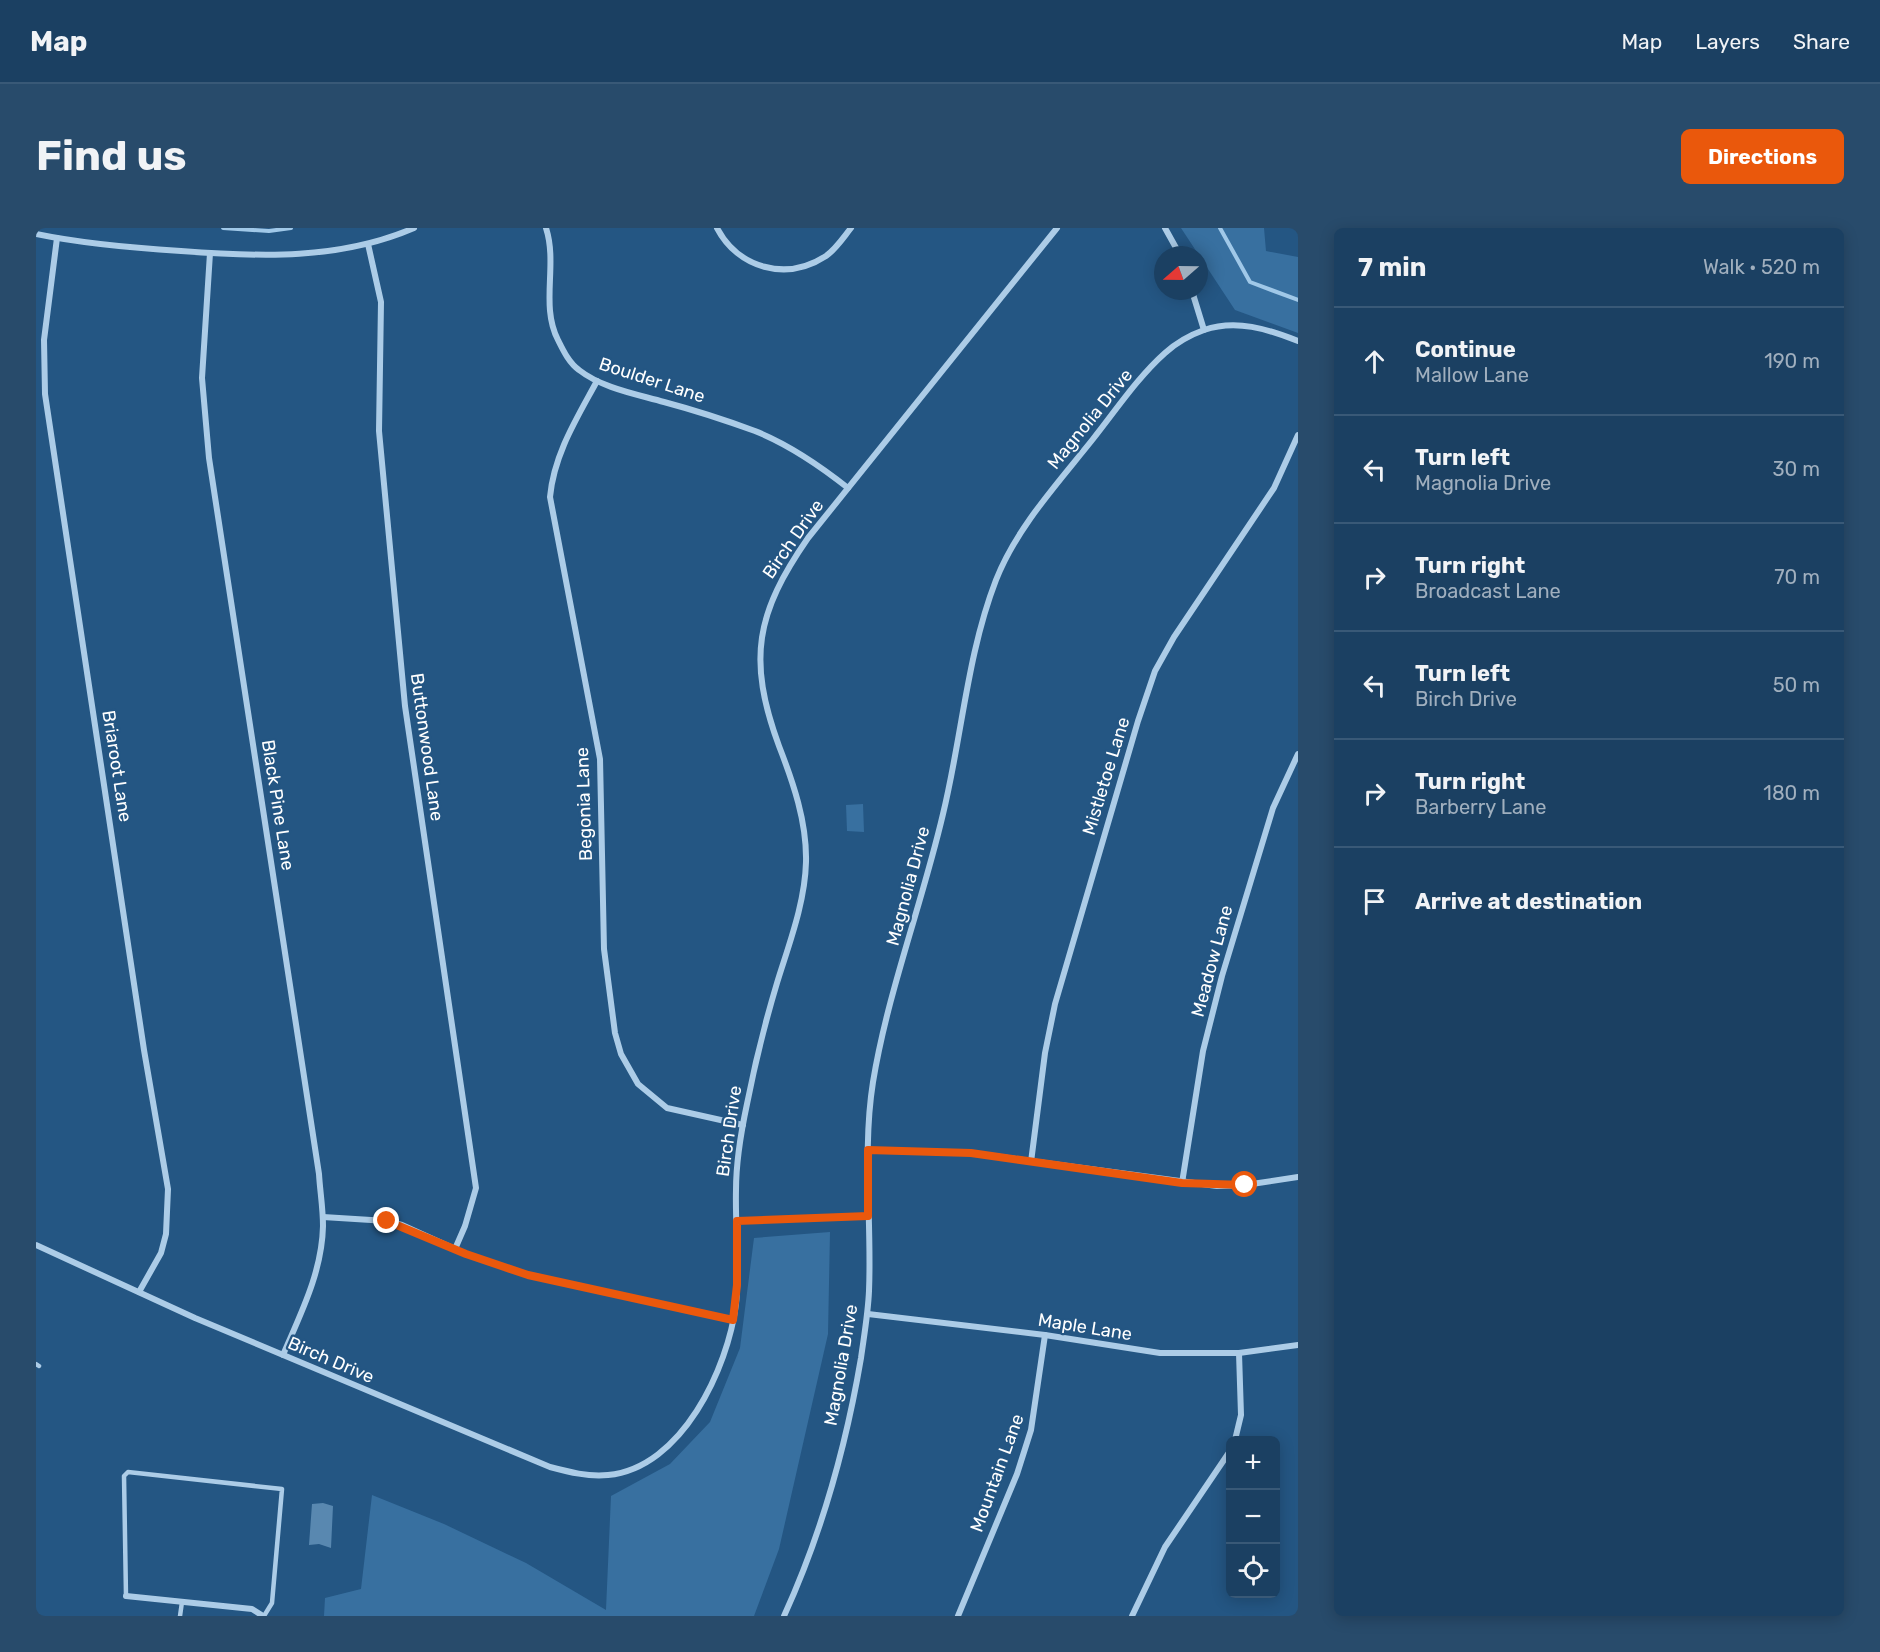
<!DOCTYPE html>
<meta charset="utf-8">
<style>
body{margin:0;font-family:Rubik,sans-serif;background:#284b6b;color:#f1f3f6}
.controls{position:absolute;right:18px;bottom:18px;display:grid;overflow:hidden;border-radius:9px;box-shadow:0 3px 15px #0003}
.controls button{width:54px;height:54px;display:grid;place-items:center;padding:0;border:0;border-bottom:2px solid #395977;background:#1b4062;color:#f1f3f6;font:30px sans-serif}
.compass{position:absolute;left:1118px;top:18px;width:54px;height:54px;border-radius:50%;background:#1b4062;box-shadow:0 3px 15px #0003;rotate:250deg}
.stop{position:absolute;width:18px;height:18px;margin:-14px;border:4px solid #ea580c;border-radius:50%;background:#fff}
.stop.end{background:#ea580c;border-color:#fff;box-shadow:0 2px 6px #0008}
.list{margin:0;padding:0;list-style:none}
h2{display:flex;justify-content:space-between;align-items:center;height:78px;margin:0;padding:0 24px;font-size:26px}
h2 small{font-size:20px;font-weight:400;color:#a0afbe}
.list li{display:grid;grid-template-columns:39px 1fr auto;gap:18px;align-items:center;box-sizing:border-box;height:108px;padding:0 24px;border-top:2px solid #395977}
.list b{display:block;font-size:22px;white-space:nowrap}
.list p{margin:0;font-size:20px;white-space:nowrap;color:#a0afbe}
.list em{font-size:20px;font-style:normal;color:#a0afbe}
.icon{flex:none;width:33px;height:33px;fill:none;stroke:currentColor;stroke-width:2;stroke-linecap:round;stroke-linejoin:round}
.map{position:relative;flex:none;width:1262px;height:1388px;overflow:hidden;border-radius:9px}
header{display:flex;align-items:center;gap:36px;box-sizing:border-box;height:84px;padding:0 30px;background:#1b4062;border-bottom:2px solid #395977}
header strong{font-size:28px}
nav{display:flex;gap:33px;margin-inline-start:auto;font-size:21px}
.intro{display:flex;align-items:center;justify-content:space-between;box-sizing:border-box;height:144px;padding:0 36px}
h1{margin:0;font-size:42px}
.button{padding:15px 27px;border-radius:9px;background:#ea580c;color:#fff;font-size:21px;font-weight:700}
main{display:flex;gap:36px;padding:0 36px}
aside{flex:1;background:#1b4062;border-radius:9px;box-shadow:0 3px 15px #0003}
.map>svg:first-child{display:block}
.green{fill:#3870a0}
.lines{fill:none;stroke-linecap:round;stroke-linejoin:round}
.stream{stroke:#a0c8e8;stroke-width:4}
.building{fill:#5988b0}
.service{stroke:#accce7;stroke-width:4.5}
.minor{stroke:#accce7;stroke-width:6}
.route{stroke:#ea580c;stroke-width:8}
.labels{text-anchor:middle;dominant-baseline:central;stroke-width:4.5;stroke-linejoin:round;paint-order:stroke}
.street-label{font-size:18px;fill:#fff;stroke:#245683}
</style>
<header>
<strong>Map</strong>
<nav><a>Map</a><a>Layers</a><a>Share</a></nav>
</header>
<div class="intro"><h1>Find us</h1><a class="button">Directions</a></div>
<main>
<div class="map">
<svg width="1262" height="1388" viewBox="0 0 1262 1388">
<rect width="100%" height="100%" fill="#245683"/>
<g class="green">
<path d="M1145 0H1228L1230 23 1262 29V105L1199 82Z"/>
<path d="M827 576 828 604 811 603 810 577Z"/>
<path d="M794 1004 792 1106 743 1321 718 1388H288L289 1370 325 1361 336 1267 408 1296 490 1335 570 1382 575 1268 634 1236 674 1194 704 1120 718 1010Z"/>
</g>
<g class="lines">
<g class="stream">
<path d="M187 0 233 3 255 0"/>
<path d="M1184 0 1214 54 1262 72"/>
</g>
</g>
<path class="building" d="M287 1275 297 1278 295 1320 283 1316 273 1317 276 1276Z"/>
<g class="lines">
<g class="service">
<path d="M0 1136 3 1138"/>
<path d="M90 1368 88 1248 92 1244 246 1261 236 1375 228 1388"/>
<path d="M144 1388 146 1374"/>
</g>
<g class="minor">
<path d="M510 0C522 37 504 77 522 112 527 122 533 135 543 142 566 160 600 166 628 174 658 182 689 192 719 203 754 217 783 237 812 260"/>
<path d="M681 0C702 40 750 54 790 28 800 21 807 10 815 0"/>
<path d="M1129 0 1144 27"/>
<path d="M0 6C48 16 96 20 145 23 224 29 304 32 378 0"/>
<path d="M21 10 8 112 9 166 108 822 132 961 130 1006 125 1025 103 1064"/>
<path d="M332 16 345 74 343 203 369 478 440 960 429 998 419 1021"/>
<path d="M174 25 166 150 173 230 283 946C284 963 287 980 287 998 286 1044 265 1085 247 1127"/>
<path d="M1156 63 1168 102"/>
<path d="M561 153C541 190 518 226 514 269L564 531 568 721 579 805 585 826 602 856 631 880 707 897"/>
<path d="M832 922 935 925 1181 958 1209 957 1262 949"/>
<path d="M995 934 1009 825 1019 776 1102 493 1119 443 1138 409 1238 260 1262 207"/>
<path d="M1146 955 1167 823 1186 748 1237 580 1262 526"/>
<path d="M287 989 351 993 366 997 430 1026 492 1047 697 1092"/>
<path d="M701 993 832 988"/>
<path d="M0 1017 159 1090 514 1239C533 1244 552 1249 572 1247 646 1240 692 1140 700 1076 704 1038 699 1000 700 962 700 933 705 904 711 876 719 835 729 795 741 755 753 716 769 675 770 634 771 594 757 554 743 518 711 431 720 385 772 310L1021 0"/>
<path d="M832 1086 1009 1107 1124 1125H1203L1262 1117"/>
<path d="M1199 1212 1205 1187 1203 1125"/>
<path d="M90 1368 216 1381 227 1388"/>
<path d="M748 1388C785 1307 810 1218 825 1130 828 1108 832 1086 833 1063 836 994 826 923 837 854 852 763 886 676 907 586 926 508 931 427 960 352 981 299 1022 255 1057 211 1080 182 1102 149 1129 125 1140 115 1154 107 1168 102 1200 91 1232 101 1262 113"/>
<path d="M922 1388 981 1246 995 1202 1009 1107"/>
<path d="M1096 1388 1129 1319 1194 1223"/>
</g>
</g>
<g class="lines">
<path class="route" d="M351 993 430 1026 492 1047 697 1092 701 1057V993L832 988V922L935 925 1146 955 1209 957"/>
</g>
<g class="labels">
<g class="street-label">
<text transform="translate(616 152) rotate(18)">Boulder Lane</text>
<text transform="translate(1054 191) rotate(-51)">Magnolia Drive</text>
<text transform="translate(757 311) rotate(-55)">Birch Drive</text>
<text transform="translate(391 519) rotate(82)">Buttonwood Lane</text>
<text transform="translate(81 538) rotate(81)">Briaroot Lane</text>
<text transform="translate(1070 548) rotate(-73)">Mistletoe Lane</text>
<text transform="translate(548 576) rotate(-92)">Begonia Lane</text>
<text transform="translate(242 577) rotate(81)">Black Pine Lane</text>
<text transform="translate(872 658) rotate(-75)">Magnolia Drive</text>
<text transform="translate(1176 733) rotate(-75)">Meadow Lane</text>
<text transform="translate(693 903) rotate(-82)">Birch Drive</text>
<text transform="translate(1049 1099) rotate(9)">Maple Lane</text>
<text transform="translate(295 1132) rotate(23)">Birch Drive</text>
<text transform="translate(805 1137) rotate(-80)">Magnolia Drive</text>
<text transform="translate(961 1245) rotate(-70)">Mountain Lane</text>
</g>
</g>
</svg>
<div class="controls">
<button>+</button>
<button>−</button>
<button><svg class="icon" aria-label="locate" viewBox="0 0 24 24"><circle cx="12" cy="12" r="6"/><path d="M12 2v4M12 18v4M2 12h4M18 12h4"/></svg></button>
</div>
<svg class="compass" viewBox="-18 -18 36 36"><path d="M0-13l5 13h-10z" fill="#e53935"/><path d="M0 13l5-13h-10z" fill="#a0afbe"/></svg>
<div class="stop" style="left:1209px;top:957px"></div>
<div class="stop end" style="left:351px;top:993px"></div>
</div>
<aside>
<h2>7 min<small>Walk · 520 m</small></h2>
<ul class="list">
<li><svg class="icon" aria-label="ahead" viewBox="0 0 24 24"><path d="M12 20V5M6 11l6-6 6 6"/></svg><div><b>Continue</b><p>Mallow Lane</p></div><em>190 m</em></li>
<li><svg class="icon" aria-label="left" viewBox="0 0 24 24"><path d="M17 20v-9H6M10 6l-5 5 5 5"/></svg><div><b>Turn left</b><p>Magnolia Drive</p></div><em>30 m</em></li>
<li><svg class="icon" aria-label="right" viewBox="0 0 24 24"><path d="M7 20v-9h11M14 6l5 5-5 5"/></svg><div><b>Turn right</b><p>Broadcast Lane</p></div><em>70 m</em></li>
<li><svg class="icon" aria-label="left" viewBox="0 0 24 24"><path d="M17 20v-9H6M10 6l-5 5 5 5"/></svg><div><b>Turn left</b><p>Birch Drive</p></div><em>50 m</em></li>
<li><svg class="icon" aria-label="right" viewBox="0 0 24 24"><path d="M7 20v-9h11M14 6l5 5-5 5"/></svg><div><b>Turn right</b><p>Barberry Lane</p></div><em>180 m</em></li>
<li><svg class="icon" aria-label="arrive" viewBox="0 0 24 24"><path d="M6 21V4h12l-3 4 3 4H6"/></svg><div><b>Arrive at destination</b></div></li>
</ul>
</aside>
</main>
